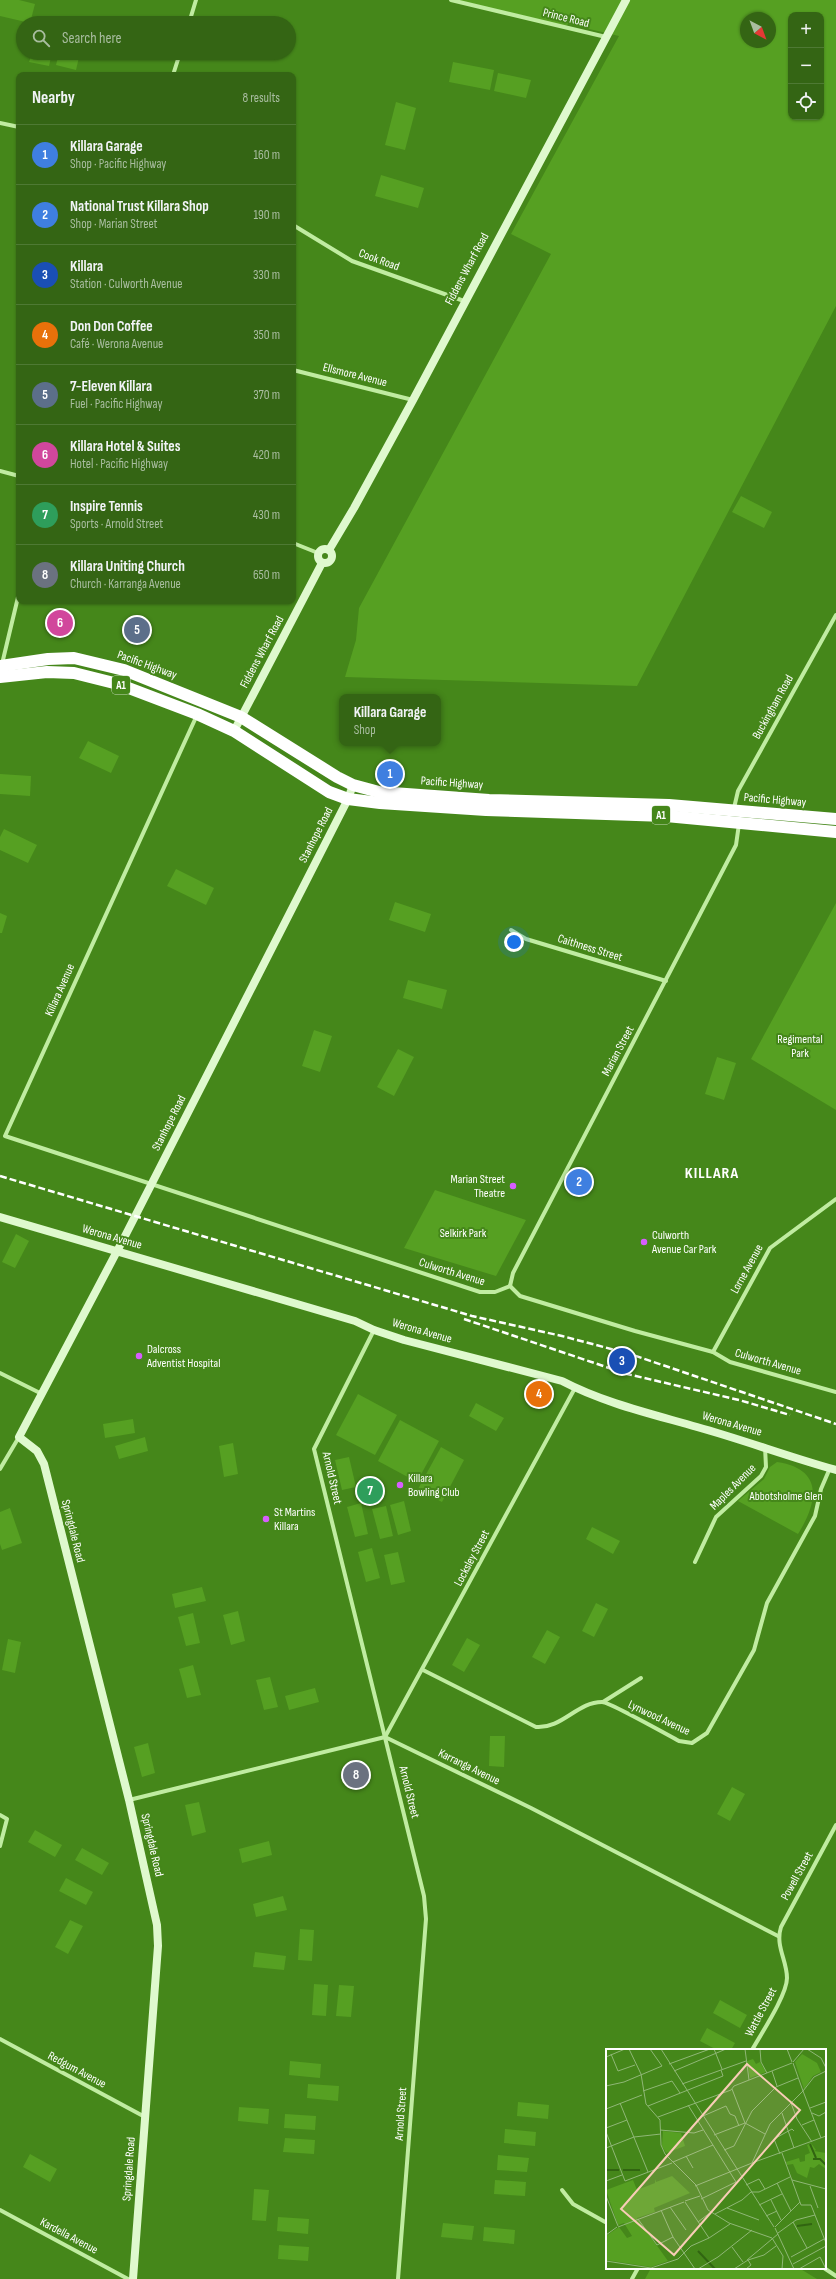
<!DOCTYPE html>
<meta charset="utf-8">
<style>
body{margin:0;font-family:"Sofia Sans Condensed",sans-serif;background:#3f6e22;color:#f1f3f6}
.controls{position:absolute;right:12px;top:12px;display:grid;overflow:hidden;border-radius:8px;box-shadow:0 1px 3px #0004}
.controls button{width:36px;height:36px;display:grid;place-items:center;padding:0;border:0;border-bottom:1px solid #4e7934;background:#346514;color:#f1f3f6;font:20px sans-serif}
.compass{position:absolute;left:740px;top:12px;width:36px;height:36px;border-radius:50%;background:#346514;box-shadow:0 1px 3px #0004;rotate:139deg}
.you{position:absolute;left:514px;top:942px;width:14px;height:14px;margin:-10px;border:3px solid #fff;border-radius:50%;background:#1a73e8;box-shadow:0 0 0 6px #1a73e833}
.badge{display:grid;place-items:center;width:26px;height:26px;border-radius:50%;background:#95b2f1;color:#fff;font-size:13px;font-weight:700}
.pin{position:absolute;translate:-50% -50%;border:2px solid #fff;box-shadow:0 1px 4px #0006}
.popup{position:absolute;left:339px;top:694px;width:102px;height:52px;box-sizing:border-box;display:grid;place-content:center;border-radius:8px;background:#346514;filter:drop-shadow(0 1px 3px #0005);font-size:13px;white-space:nowrap;color:#a9bda0}
.popup b{font-size:15px;color:#f1f3f6}
.popup::after{content:'';position:absolute;left:50%;top:100%;margin-left:-8px;border:8px solid transparent;border-top-color:#346514}
.list{margin:0;padding:0;list-style:none}
h2{display:flex;justify-content:space-between;align-items:center;height:52px;margin:0;padding:0 16px;font-size:17px}
h2 small{font-size:13px;font-weight:400;color:#a9bda0}
.list li{display:grid;grid-template-columns:26px 1fr auto;gap:12px;align-items:center;box-sizing:border-box;height:60px;padding:0 16px;border-top:1px solid #4e7934}
.list b{display:block;font-size:15px;white-space:nowrap}
.list p{margin:0;font-size:13px;white-space:nowrap;color:#a9bda0}
.list em{font-size:13px;font-style:normal;color:#a9bda0}
.icon{flex:none;width:22px;height:22px;fill:none;stroke:currentColor;stroke-width:2;stroke-linecap:round;stroke-linejoin:round}
.map{position:relative;flex:none;width:836px;height:2279px;overflow:hidden}
.search{position:absolute;background:#346514;box-shadow:0 1px 3px #0004;left:16px;top:16px;width:280px;height:44px;display:flex;align-items:center;gap:10px;box-sizing:border-box;padding:0 14px;border-radius:22px;color:#a9bda0;font-size:15px}
.panel{position:absolute;background:#346514;box-shadow:0 1px 3px #0004;left:16px;top:72px;width:280px;height:532px;border-radius:8px}
.map>svg:first-child{display:block}
.green{fill:#56a022;fill-rule:evenodd}
.lines{fill:none;stroke-linecap:round;stroke-linejoin:round}
.street{stroke:#c0eca1;stroke-width:4}
.secondary{stroke:#dff9ce;stroke-width:8}
.highway{stroke:#fff;stroke-width:12}
.rail{stroke:#fff;stroke-width:2.5;stroke-dasharray:7 3;stroke-linecap:butt}
.poi-dot{fill:#d75dff;stroke:#45871a;stroke-width:1.5}
.labels{text-anchor:middle;dominant-baseline:central;stroke-width:4;stroke-linejoin:round;paint-order:stroke}
.shield{fill:#45871a;stroke:#c7dbba;stroke-width:1}
.shield-label{font-size:11px;font-weight:bold;fill:#fff}
.street-label{font-size:12px;fill:#fff;stroke:#45871a}
.park-label{font-size:12px;fill:#fff;stroke:#45871a}
.poi-label{font-size:12px;fill:#fff;stroke:#45871a;text-anchor:start}
.district-label{font-size:16px;font-weight:bold;letter-spacing:1px;fill:#fff;stroke:#45871a}
.inset-river{fill:none;stroke:#316511;stroke-width:2}
.inset-road{fill:none;stroke:#8fb776;stroke-width:1}
.view{fill:#f8cdb6;fill-opacity:0.15;stroke:#f8cdb6;stroke-width:2}
.inset-edge{fill:none;stroke:#fff;stroke-width:2}
</style>
<div class="map">
<svg width="836" height="2279" viewBox="0 0 836 2279">
<rect width="100%" height="100%" fill="#45871a"/>
<g class="green">
<path d="M0 0H19L35 4 30 23 0 16Z"/>
<path d="M457 0H836V306L637 686 345 677 356 640 359 608 551 254 511 234 619 36 568 24 566 26ZM791 15H821V117H791ZM746 18H770V42H746Z"/>
<path d="M32 53H52L49 66 29 62Z"/>
<path d="M59 53H80L76 70 56 65Z"/>
<path d="M453 62 494 70 490 90 449 82Z"/>
<path d="M498 73 531 80 526 98 494 91Z"/>
<path d="M396 102 416 108 405 150 385 145Z"/>
<path d="M381 175 424 188 418 208 375 196Z"/>
<path d="M741 496 772 512 764 528 732 512Z"/>
<path d="M88 741 119 756 111 773 79 758Z"/>
<path d="M0 774 31 776 30 796 0 794Z"/>
<path d="M4 829 37 845 28 863 0 850V837Z"/>
<path d="M176 869 214 888 206 905 167 886Z"/>
<path d="M395 902 431 914 425 932 389 920Z"/>
<path d="M836 903V1110L751 1059Z"/>
<path d="M0 913 7 916 2 933H0Z"/>
<path d="M408 980 447 990 442 1009 403 998Z"/>
<path d="M314 1030 332 1036 320 1072 302 1066Z"/>
<path d="M398 1049 414 1057 394 1096 377 1087Z"/>
<path d="M717 1057 736 1063 724 1100 705 1094Z"/>
<path d="M435 1190 526 1220 496 1276 404 1248Z"/>
<path d="M16 1234 29 1241 15 1268 2 1262Z"/>
<path d="M358 1394 397 1415 375 1455 336 1435Z"/>
<path d="M476 1403 504 1418 496 1431 469 1416Z"/>
<path d="M133 1419 135 1433 105 1438 103 1424Z"/>
<path d="M400 1420 439 1441 417 1482 378 1461Z"/>
<path d="M145 1437 148 1451 119 1459 115 1446Z"/>
<path d="M233 1443 238 1474 224 1477 219 1446Z"/>
<path d="M441 1447 464 1460 442 1502 418 1489Z"/>
<path d="M349 1457 356 1487 342 1490 335 1460Z"/>
<path d="M777 1462C824 1469 818 1502 798 1534L738 1501 764 1479 770 1467Z"/>
<path d="M404 1501 411 1531 398 1535 390 1505Z"/>
<path d="M361 1503 368 1534 355 1537 347 1507Z"/>
<path d="M386 1506 393 1536 380 1539 372 1509Z"/>
<path d="M10 1508 22 1543 2 1550 0 1544V1512Z"/>
<path d="M592 1527 620 1541 613 1554 586 1539Z"/>
<path d="M372 1548 380 1578 366 1582 358 1552Z"/>
<path d="M398 1552 405 1582 391 1585 384 1555Z"/>
<path d="M202 1587 206 1601 175 1608 172 1594Z"/>
<path d="M596 1603 608 1609 594 1637 582 1631Z"/>
<path d="M238 1611 245 1641 231 1645 223 1615Z"/>
<path d="M193 1613 200 1643 186 1646 178 1617Z"/>
<path d="M547 1630 560 1637 545 1664 532 1657Z"/>
<path d="M467 1638 480 1645 464 1672 452 1665Z"/>
<path d="M8 1639 21 1642 15 1673 2 1670Z"/>
<path d="M193 1665 201 1695 187 1698 179 1669Z"/>
<path d="M270 1677 278 1707 264 1710 256 1680Z"/>
<path d="M315 1688 319 1702 289 1710 285 1696Z"/>
<path d="M490 1736H505L504 1767 489 1766Z"/>
<path d="M148 1743 155 1773 142 1777 134 1747Z"/>
<path d="M732 1787 745 1794 730 1821 717 1814Z"/>
<path d="M199 1802 206 1832 192 1836 185 1805Z"/>
<path d="M35 1830 62 1845 55 1857 28 1842Z"/>
<path d="M269 1841 272 1855 242 1863 239 1849Z"/>
<path d="M82 1848 109 1863 102 1875 75 1860Z"/>
<path d="M66 1878 93 1892 86 1905 59 1891Z"/>
<path d="M283 1896 287 1910 256 1917 253 1904Z"/>
<path d="M70 1920 83 1926 68 1954 55 1947Z"/>
<path d="M300 1929 314 1930 312 1961 298 1960Z"/>
<path d="M255 1952 286 1956 284 1970 253 1967Z"/>
<path d="M314 1984 328 1985 326 2016 312 2015Z"/>
<path d="M339 1985 354 1986 351 2017 336 2016Z"/>
<path d="M720 2000 747 2015 740 2028 713 2013Z"/>
<path d="M707 2028 735 2043 731 2050H717L700 2041Z"/>
<path d="M290 2061 321 2064 320 2078 289 2075Z"/>
<path d="M308 2084 339 2086 338 2101 307 2098Z"/>
<path d="M518 2102 549 2105 548 2119 517 2116Z"/>
<path d="M239 2107 269 2109 268 2124 238 2121Z"/>
<path d="M285 2114 316 2116 315 2130 284 2128Z"/>
<path d="M505 2129 536 2132 535 2146 504 2143Z"/>
<path d="M285 2138 315 2140 314 2154 283 2152Z"/>
<path d="M30 2154 57 2169 50 2182 23 2167Z"/>
<path d="M498 2155 529 2158 527 2172 497 2170Z"/>
<path d="M495 2180 526 2182 525 2196 494 2194Z"/>
<path d="M254 2189 269 2190 266 2221 252 2220Z"/>
<path d="M278 2217 309 2219 308 2234 277 2231Z"/>
<path d="M443 2223 474 2226 472 2240 441 2237Z"/>
<path d="M484 2227 515 2230 514 2244 483 2241Z"/>
<path d="M279 2245 309 2247 308 2261 278 2259Z"/>
<path d="M651 2268H799L817 2279H645Z"/>
</g>
<g class="lines">
<g class="street">
<path d="M451 0 606 37"/>
<path d="M189 23 196 0"/>
<path d="M173 75 180 53"/>
<path d="M0 123 19 127"/>
<path d="M293 225 352 261 464 301"/>
<path d="M293 370 413 400"/>
<path d="M0 471 19 476"/>
<path d="M293 543 318 553"/>
<path d="M2 664 19 593"/>
<path d="M197 715 5 1136 480 1292H495L510 1286"/>
<path d="M734 808 738 791 836 615"/>
<path d="M511 930 526 939 666 981"/>
<path d="M510 1286 513 1273 736 845 739 824"/>
<path d="M510 1286 520 1296 635 1331 713 1352 730 1362 836 1392"/>
<path d="M374 1330 314 1449 424 1896 426 1919 398 2279"/>
<path d="M713 1352 770 1248 836 1199"/>
<path d="M0 1373 42 1394"/>
<path d="M0 1469 19 1437"/>
<path d="M695 1562 716 1517 761 1476 766 1467 765 1447"/>
<path d="M423 1670 536 1727C562 1729 577 1702 602 1702 609 1702 668 1735 679 1741L692 1743 707 1733 754 1650 767 1603 815 1516 821 1489 830 1468"/>
<path d="M603 1702 641 1678"/>
<path d="M385 1737 575 1388"/>
<path d="M129 1800 385 1737 531 1808 778 1936"/>
<path d="M0 1815 7 1819 0 1846"/>
<path d="M0 2039 145 2117"/>
<path d="M752 2050C761 2034 787 1995 787 1978 787 1960 775 1946 781 1927L836 1825"/>
<path d="M562 2190 573 2204 607 2223"/>
<path d="M0 2210 128 2279"/>
<path d="M824 2268 836 2276"/>
<path d="M632 2279 638 2268"/>
</g>
<g class="secondary">
<circle cx="325" cy="556" r="7"/>
<path d="M329 550 354 508 413 400 626 0"/>
<path d="M234 731 322 563"/>
<path d="M0 1217 355 1321 374 1330 404 1340 562 1381C604 1403 652 1414 697 1427 744 1440 789 1457 836 1470"/>
<path d="M133 2279 158 1946 157 1925 129 1800 44 1464 37 1451 19 1437 124 1238 348 799 353 785"/>
</g>
<g class="highway">
<path d="M0 666 48 659 74 658 124 670 241 717 337 777 353 785 379 792 489 800 669 805 836 819"/>
<path d="M0 677 47 672 74 673 118 684 197 714 234 731 329 792 348 799 380 803 486 810 666 816 836 832"/>
</g>
<g class="rail">
<path d="M0 1176 472 1316 562 1336 630 1354 836 1424"/>
<path d="M464 1319 627 1374 739 1400 790 1415"/>
</g>
</g>
<g class="poi-dot">
<circle cx="513" cy="1186" r="4"/>
<circle cx="644" cy="1242" r="4"/>
<circle cx="139" cy="1356" r="4"/>
<circle cx="400" cy="1485" r="4"/>
<circle cx="266" cy="1519" r="4"/>
</g>
<g class="labels">
<g class="shield">
<rect x="112" y="676" width="18" height="18" rx="3"/>
<rect x="652" y="806" width="18" height="18" rx="3"/>
</g>
<g class="shield-label">
<text x="121" y="685">A1</text>
<text x="661" y="815">A1</text>
</g>
<g class="street-label">
<text transform="translate(566 18) rotate(14)">Prince Road</text>
<text transform="translate(379 260) rotate(20)">Cook Road</text>
<text transform="translate(467 269) rotate(-62)">Fiddens Wharf Road</text>
<text transform="translate(355 375) rotate(14)">Ellsmore Avenue</text>
<text transform="translate(262 652) rotate(-62)">Fiddens Wharf Road</text>
<text transform="translate(147 665) rotate(20)">Pacific Highway</text>
<text transform="translate(773 707) rotate(-61)">Buckingham Road</text>
<text transform="translate(452 783) rotate(4)">Pacific Highway</text>
<text transform="translate(775 800) rotate(5)">Pacific Highway</text>
<text transform="translate(316 835) rotate(-63)">Stanhope Road</text>
<text transform="translate(590 948) rotate(17)">Caithness Street</text>
<text transform="translate(60 990) rotate(-66)">Killara Avenue</text>
<text transform="translate(618 1051) rotate(-62)">Marian Street</text>
<text transform="translate(169 1123) rotate(-63)">Stanhope Road</text>
<text transform="translate(112 1237) rotate(16)">Werona Avenue</text>
<text transform="translate(747 1269) rotate(-61)">Lorne Avenue</text>
<text transform="translate(452 1272) rotate(17)">Culworth Avenue</text>
<text transform="translate(422 1331) rotate(16)">Werona Avenue</text>
<text transform="translate(768 1362) rotate(16)">Culworth Avenue</text>
<text transform="translate(732 1424) rotate(16)">Werona Avenue</text>
<text transform="translate(332 1478) rotate(77)">Arnold Street</text>
<text transform="translate(733 1487) rotate(-45)">Maples Avenue</text>
<text transform="translate(73 1531) rotate(76)">Springdale Road</text>
<text transform="translate(472 1558) rotate(-62)">Locksley Street</text>
<text transform="translate(659 1718) rotate(25)">Lynwood Avenue</text>
<text transform="translate(469 1767) rotate(26)">Karranga Avenue</text>
<text transform="translate(409 1792) rotate(76)">Arnold Street</text>
<text transform="translate(152 1845) rotate(77)">Springdale Road</text>
<text transform="translate(797 1876) rotate(-61)">Powell Street</text>
<text transform="translate(761 2012) rotate(-62)">Wattle Street</text>
<text transform="translate(77 2070) rotate(28)">Redgum Avenue</text>
<text transform="translate(401 2114) rotate(-86)">Arnold Street</text>
<text transform="translate(129 2169) rotate(-86)">Springdale Road</text>
<text transform="translate(69 2236) rotate(28)">Kardella Avenue</text>
</g>
<g class="park-label">
<text x="800" y="1039">Regimental<tspan x="800" dy="14">Park</tspan></text>
<text x="463" y="1233">Selkirk Park</text>
<text x="786" y="1496">Abbotsholme Glen</text>
</g>
<g class="poi-label">
<text x="505" y="1179" text-anchor="end">Marian Street<tspan x="505" dy="14">Theatre</tspan></text>
<text x="652" y="1235">Culworth<tspan x="652" dy="14">Avenue Car Park</tspan></text>
<text x="147" y="1349">Dalcross<tspan x="147" dy="14">Adventist Hospital</tspan></text>
<text x="408" y="1478">Killara<tspan x="408" dy="14">Bowling Club</tspan></text>
<text x="274" y="1512">St Martins<tspan x="274" dy="14">Killara</tspan></text>
</g>
<g class="district-label">
<text x="712" y="1173">KILLARA</text>
</g>
</g>
<g transform="translate(606 2049)">
<rect width="220" height="220" fill="#45871a"/>
<path d="M196 5 211 14 215 23 207 27 198 40 189 13ZM147 10 150 15 154 13 160 23 144 29 141 12ZM57 82 75 84 79 97 60 104 56 97ZM205 94 210 101 208 102 220 104V126V120L213 115 208 119 204 118 201 129 191 124 187 115 181 116 180 113 193 109 194 113 199 112V106L204 104 201 96ZM66 127 84 144 48 159 49 163 31 169 62 212 45 218 0 211V187L13 178 21 189 26 187 18 174 12 176 0 141 27 131 31 141 49 134V130L50 133Z" fill="#56a022"/>
<path class="inset-river" d="M204 95 210 109M207 110H214L220 116M0 121H13M17 121H34M191 177 206 175M92 202 109 220"/>
<path class="inset-road" d="M23 0 35 25 40 55 54 71 55 96 59 105 90 136 102 161 123 174 166 189 177 207 176 220M55 0 168 178M108 0 116 20M139 0 143 31M154 0 155 13 161 24M181 0 186 13M201 0 215 9 220 19M5 5 12 22 29 16M0 8 19 0M187 13 198 0M63 15 104 0M68 22 120 0M166 22 171 37M76 35 140 12M0 37 18 33 56 17 44 0M126 40 139 74 159 85M37 42 66 32 74 44M14 54 42 123M185 54 191 70 206 93M82 56 130 133 95 150M42 57 117 27 115 21M204 59 220 53M0 60 36 46M176 64 188 99M206 64 213 67 220 63M97 67 120 57 124 65 129 67 133 77M52 68 125 41 128 37 186 14M196 76 208 71M0 79 21 71M54 81 88 84 97 81M0 83 19 132 66 114M108 86 139 74M215 89 197 42 208 28 220 22M0 99 28 88 55 85M118 101 128 97 146 62 170 38 192 29M176 104 195 156H205L220 194M174 105 168 90 186 80 188 82M80 107 87 119M67 113 107 96M146 114 220 87M186 131 220 140M0 132 16 126M171 134 185 162M140 136 153 130 159 140M89 137 146 114 164 75 197 42 187 14M204 137 212 159M0 147 12 177M165 151 175 171M79 152 94 147M79 153 103 189M153 156 176 145M64 158 80 181M121 159 153 171M55 161 67 188 89 220M109 165 136 151 145 143H153L184 128M160 167 171 162M32 170 51 196 67 188M92 173 105 163M187 173 201 199M12 178 78 153M169 178 194 153M169 179 188 220M172 184 190 171 209 166M0 186 11 178M126 198 137 213M185 208 218 190M141 211 172 185M0 212 45 219 72 210 85 197 103 189 124 175M187 215 220 197M92 220 112 208 146 181M128 220 142 211 158 206 170 197M140 220 145 216 142 211M193 220 214 208 220 220"/>
<path class="view" d="M141 15 194 61 68 206 15 160Z"/>
<rect width="220" height="220" class="inset-edge"/>
</g>
</svg>
<div class="controls">
<button>+</button>
<button>−</button>
<button><svg class="icon" aria-label="locate" viewBox="0 0 24 24"><circle cx="12" cy="12" r="6"/><path d="M12 2v4M12 18v4M2 12h4M18 12h4"/></svg></button>
</div>
<svg class="compass" viewBox="-18 -18 36 36"><path d="M0-13l5 13h-10z" fill="#e53935"/><path d="M0 13l5-13h-10z" fill="#a9bda0"/></svg>
<div class="you"></div>
<div class="pin badge" style="left:390px;top:774px;background:#3f7fe0">1</div>
<div class="popup"><b>Killara Garage</b>Shop</div>
<div class="pin badge" style="left:579px;top:1182px;background:#3f7fe0">2</div>
<div class="pin badge" style="left:622px;top:1361px;background:#1a4fb4">3</div>
<div class="pin badge" style="left:539px;top:1394px;background:#e8710a">4</div>
<div class="pin badge" style="left:137px;top:630px;background:#5c6f8a">5</div>
<div class="pin badge" style="left:60px;top:623px;background:#d1479c">6</div>
<div class="pin badge" style="left:370px;top:1491px;background:#2e9e5b">7</div>
<div class="pin badge" style="left:356px;top:1775px;background:#6b7280">8</div>
<div class="search"><svg class="icon" aria-label="search" viewBox="0 0 24 24"><circle cx="10" cy="10" r="6"/><path d="M15 15l6 6"/></svg>Search here</div>
<section class="panel">
<h2>Nearby<small>8 results</small></h2>
<ul class="list">
<li><span class="badge" style="background:#3f7fe0">1</span><div><b>Killara Garage</b><p>Shop · Pacific Highway</p></div><em>160 m</em></li>
<li><span class="badge" style="background:#3f7fe0">2</span><div><b>National Trust Killara Shop</b><p>Shop · Marian Street</p></div><em>190 m</em></li>
<li><span class="badge" style="background:#1a4fb4">3</span><div><b>Killara</b><p>Station · Culworth Avenue</p></div><em>330 m</em></li>
<li><span class="badge" style="background:#e8710a">4</span><div><b>Don Don Coffee</b><p>Café · Werona Avenue</p></div><em>350 m</em></li>
<li><span class="badge" style="background:#5c6f8a">5</span><div><b>7-Eleven Killara</b><p>Fuel · Pacific Highway</p></div><em>370 m</em></li>
<li><span class="badge" style="background:#d1479c">6</span><div><b>Killara Hotel &amp; Suites</b><p>Hotel · Pacific Highway</p></div><em>420 m</em></li>
<li><span class="badge" style="background:#2e9e5b">7</span><div><b>Inspire Tennis</b><p>Sports · Arnold Street</p></div><em>430 m</em></li>
<li><span class="badge" style="background:#6b7280">8</span><div><b>Killara Uniting Church</b><p>Church · Karranga Avenue</p></div><em>650 m</em></li>
</ul>
</section>
</div>
